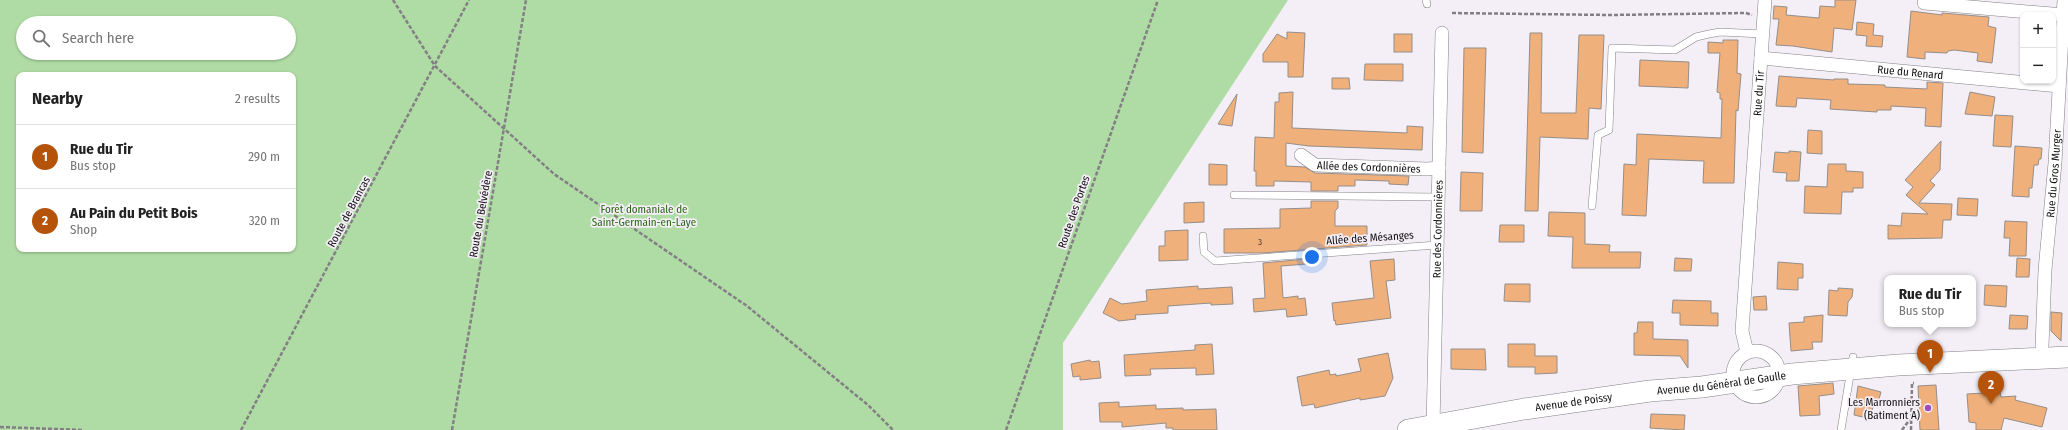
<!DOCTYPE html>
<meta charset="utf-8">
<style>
body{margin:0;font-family:"Fira Sans Condensed",sans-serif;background:#f2f2f2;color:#222}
.controls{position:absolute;right:12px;top:12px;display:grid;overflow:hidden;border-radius:8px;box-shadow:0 1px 3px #0004}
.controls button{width:36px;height:36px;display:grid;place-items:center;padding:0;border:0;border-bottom:1px solid #e0e0e0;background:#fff;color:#222;font:20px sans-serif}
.you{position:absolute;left:1312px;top:257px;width:14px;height:14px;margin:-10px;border:3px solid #fff;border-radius:50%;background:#1a73e8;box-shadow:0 0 0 6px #1a73e833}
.badge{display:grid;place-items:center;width:26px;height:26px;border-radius:50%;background:#b45309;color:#fff;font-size:13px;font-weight:700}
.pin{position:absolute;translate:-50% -33px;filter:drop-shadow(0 1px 2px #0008)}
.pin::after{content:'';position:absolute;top:21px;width:14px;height:12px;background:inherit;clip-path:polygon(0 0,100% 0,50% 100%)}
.popup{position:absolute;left:1884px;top:275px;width:92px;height:52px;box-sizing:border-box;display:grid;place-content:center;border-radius:8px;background:#fff;filter:drop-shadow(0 1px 3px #0005);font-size:13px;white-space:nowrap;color:#767676}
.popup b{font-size:15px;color:#222}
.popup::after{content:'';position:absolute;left:50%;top:100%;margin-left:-8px;border:8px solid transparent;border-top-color:#fff}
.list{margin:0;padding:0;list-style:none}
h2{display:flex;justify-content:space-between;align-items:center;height:52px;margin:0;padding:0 16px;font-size:17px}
h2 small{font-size:13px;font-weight:400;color:#767676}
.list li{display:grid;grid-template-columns:26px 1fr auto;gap:12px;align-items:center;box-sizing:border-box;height:64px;padding:0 16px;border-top:1px solid #e0e0e0}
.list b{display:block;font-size:15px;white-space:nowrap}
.list p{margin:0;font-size:13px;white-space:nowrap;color:#767676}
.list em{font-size:13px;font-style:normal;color:#767676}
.icon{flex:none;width:22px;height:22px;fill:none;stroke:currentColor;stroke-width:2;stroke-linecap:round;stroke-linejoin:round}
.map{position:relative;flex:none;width:2068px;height:430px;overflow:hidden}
.search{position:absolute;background:#fff;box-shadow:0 1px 3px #0004;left:16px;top:16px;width:280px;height:44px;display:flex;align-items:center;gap:10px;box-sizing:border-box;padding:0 14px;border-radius:22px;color:#767676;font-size:15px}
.panel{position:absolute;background:#fff;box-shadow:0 1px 3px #0004;left:16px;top:72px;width:280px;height:180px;border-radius:8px}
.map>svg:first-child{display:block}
.green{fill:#afdba4;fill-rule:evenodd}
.building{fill:#f0b07c;stroke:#958e88}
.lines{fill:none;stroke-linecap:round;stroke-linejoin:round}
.lane-casing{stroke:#858087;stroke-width:8}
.street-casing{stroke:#858087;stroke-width:14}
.primary-casing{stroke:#858087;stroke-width:22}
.path{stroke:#837f84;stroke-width:2.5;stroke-dasharray:4 2;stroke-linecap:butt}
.lane{stroke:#fff;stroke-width:7}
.street{stroke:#fff;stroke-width:13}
.primary{stroke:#fff;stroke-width:21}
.poi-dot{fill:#9b4ec0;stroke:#f4eef6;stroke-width:1.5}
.labels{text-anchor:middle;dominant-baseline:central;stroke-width:3.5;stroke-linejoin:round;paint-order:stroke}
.number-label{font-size:9px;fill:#49372c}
.street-label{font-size:11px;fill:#110f11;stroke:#f4eef6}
.park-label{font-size:11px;fill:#286613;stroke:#f4eef6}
.poi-label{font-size:11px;fill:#110f11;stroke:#f4eef6;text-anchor:end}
</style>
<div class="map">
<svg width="2068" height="430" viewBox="0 0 2068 430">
<rect width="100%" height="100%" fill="#f4eef6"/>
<path class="green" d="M0 0H1288L1063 343V430H0ZM23 23H289V53H23ZM19 75H293V249H19Z"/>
<g class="building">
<path d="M1835 0H1856L1852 30 1834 28 1832 52 1793 46 1776 45 1779 19H1773L1774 6 1787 7 1786 15 1819 18 1820 6 1835 7Z"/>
<path d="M1911 11 1942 15V13L1989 17 1988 26 1996 28 1992 63 1977 61 1978 53 1954 50 1948 51 1947 53 1925 52V59L1907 57Z"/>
<path d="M1857 22 1874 24 1873 35 1883 36 1882 47 1866 46 1867 36 1856 35Z"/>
<path d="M1287 32 1305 33 1303 77H1288V62H1263V54L1277 34 1287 39Z"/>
<path d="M1530 33H1542L1541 113H1576L1579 35H1604L1601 109 1589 108 1588 139 1540 137 1538 211H1525Z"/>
<rect x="1394" y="34" width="18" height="18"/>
<path d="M1723 40H1738L1737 73 1741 74 1738 111 1736 110 1734 183H1703L1704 161 1649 159 1646 216 1622 215 1624 164 1636 165 1637 134 1721 138 1722 99H1720V93L1717 92 1720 53H1708V42L1723 43Z"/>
<path d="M1464 48H1486L1483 153 1462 152Z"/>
<path d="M1640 60 1689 62 1688 88 1639 86Z"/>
<path d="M1365 64H1403V81L1364 80Z"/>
<path d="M1779 76 1834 80V79H1848V84L1885 85V87L1927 89V82L1943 83 1941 127 1925 126 1926 108 1891 106V110H1877V112L1830 109 1831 100 1797 98 1796 107 1776 106Z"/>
<path d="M1332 78H1349L1350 89H1332Z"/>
<path d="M1293 92 1292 128 1407 133V126L1423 127 1422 150 1309 146 1286 143V166L1305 167 1315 173 1409 176 1408 185 1389 184V181L1355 180V186H1338V191H1311V182L1274 181V186H1256V171H1254L1255 137 1274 138 1275 102H1279V93Z"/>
<path d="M1970 92 1995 97 1992 116 1965 114Z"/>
<path d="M1237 94 1232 126 1218 124Z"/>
<path d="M1995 115 2013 116 2011 147 1993 146Z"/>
<path d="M1808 130 1822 131V154L1807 153Z"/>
<path d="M1941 141 1940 170 1930 181 1935 185 1919 203 1952 204 1951 220H1943L1942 238 1888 239V225L1901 226 1902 213 1928 214 1906 195 1913 187 1905 180Z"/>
<path d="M2015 146 2042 148 2041 159H2039L2038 165H2034L2032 188H2029V197L2012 196Z"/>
<path d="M1789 151 1801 152 1799 181H1786L1787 173 1773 172 1775 152 1789 153Z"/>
<path d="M1209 164 1227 165V185H1209Z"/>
<path d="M1828 164H1846V171L1863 172V188H1853V192H1842L1841 214 1804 213 1805 186 1827 187Z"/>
<path d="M1461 172 1483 173 1482 211H1460Z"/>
<path d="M1958 198 1978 199 1977 216 1957 215Z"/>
<path d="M1311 201H1338V208L1335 211V226H1367V245L1262 253H1224V229L1280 228V209L1311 208Z"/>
<path d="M1204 202V222L1184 223V203Z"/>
<path d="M1549 212 1585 213V244L1610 245 1609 252H1641L1640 268H1572L1573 237 1548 236Z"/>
<path d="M2005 221 2027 222 2026 256H2009L2010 238H2004Z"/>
<path d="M1500 225H1524V242H1499Z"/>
<path d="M1188 230V260L1159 261V246H1165V231Z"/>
<path d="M1675 258 1692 259 1691 271H1674Z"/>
<path d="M2017 258 2030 259 2029 277H2016Z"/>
<path d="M1307 259V264L1281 266 1283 298 1298 296V299L1305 298 1307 315 1287 317 1286 309 1254 312 1253 299 1265 298 1263 263Z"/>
<path d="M1394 259 1395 280 1386 281 1391 318 1336 325 1335 320 1334 321 1332 303 1374 298 1370 261Z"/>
<path d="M1778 262 1803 264V278H1798V290L1777 289Z"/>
<path d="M1505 284H1530V302L1504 301Z"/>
<path d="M1985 285 2007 286 2006 307 1984 305Z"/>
<path d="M1198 286V289L1232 287 1233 304 1211 305V303L1168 306V313L1135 315 1136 319 1119 321 1103 313 1110 298 1122 304 1147 301 1146 290Z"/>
<path d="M1838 288 1853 289 1852 297 1848 302 1847 316 1828 315 1829 290 1838 291Z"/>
<path d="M1766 296 1767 310H1754L1753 297Z"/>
<path d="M1673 300 1711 301V313H1718V326L1680 325V313H1672Z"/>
<path d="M2051 312 2062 313 2061 341 2051 331Z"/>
<path d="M1823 315 1822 342H1812L1813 349 1791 351 1789 323 1804 322V317Z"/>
<path d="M2010 315 2028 316 2027 329H2009Z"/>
<path d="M1638 322H1653V339L1688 340V368L1680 356 1634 355V333H1637Z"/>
<path d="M1212 344 1214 374 1196 375V368L1150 369 1151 375 1125 376 1124 355 1195 350V345Z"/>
<path d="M1508 344H1535V356H1557V373L1535 374V367H1508Z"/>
<path d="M1451 349H1485L1486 370 1451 369Z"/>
<path d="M1388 353 1393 378 1385 396 1360 400V398L1315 408 1314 404 1302 406 1297 377 1329 370 1330 375 1336 374V376L1361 371 1358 359Z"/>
<path d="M1090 360 1091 362 1099 361 1101 378 1080 380V376L1073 377 1071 364Z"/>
<path d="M1833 383 1834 394 1819 396 1820 415 1800 416 1798 386Z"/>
<path d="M1936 385 1939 430H1920L1918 386Z"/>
<path d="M1858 386 1881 392 1878 403 1874 402 1872 411 1869 410 1867 418 1854 415Z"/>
<path d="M2000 392 2001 397 2016 396 2015 400 2047 408 2042 427 2004 418 2001 430H1976V423L1969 422 1967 394Z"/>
<path d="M1119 402V407L1156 405V409L1183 408V410L1216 409 1217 430H1173V428H1166V423L1122 427V422H1100L1099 403Z"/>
<path d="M1651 414 1685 415 1684 430 1650 428Z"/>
</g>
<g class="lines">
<defs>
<g id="lane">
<path d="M1426 0 1427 4"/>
<path d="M1234 195 1437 197"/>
<path d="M1592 206 1598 135 1609 130 1612 48 1675 50 1696 37 1709 34 1720 32 1763 34"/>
<path d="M1203 236 1204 252 1215 261 1437 245"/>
<path d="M1841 430 1853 357"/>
</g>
<g id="street">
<path d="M1924 3 2064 15"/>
<path id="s1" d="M1761 58 2059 86"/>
<path id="s2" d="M1301 155 1315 165 1427 169 1439 168"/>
<path id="s3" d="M2042 346 2045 270 2055 163 2064 0"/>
<circle cx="1756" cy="374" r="23"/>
<path id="s4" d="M1747 352 1742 331 1765 0"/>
<path id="s5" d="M1433 426 1442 33"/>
</g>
<g id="primary">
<path id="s6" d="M1408 430 1524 409 1650 391 1702 387 1792 374 1898 365 2068 357"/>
</g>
</defs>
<use href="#lane" class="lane-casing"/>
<use href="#street" class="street-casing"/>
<use href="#primary" class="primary-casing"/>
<g class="path">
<path d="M393 0 435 66 554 174 747 306 868 405 893 430"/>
<path d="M1452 13 1611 15 1746 13 1752 15"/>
<path d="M0 427 84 430"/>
<path d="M241 430 469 0"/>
<path d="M452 430 526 0"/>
<path d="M1006 430 1158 0"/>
<path d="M1902 430 1910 419"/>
<path d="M1911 430 1912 383H1914"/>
</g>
<use href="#lane" class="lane"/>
<use href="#street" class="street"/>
<use href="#primary" class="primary"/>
</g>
<circle class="poi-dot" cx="1928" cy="408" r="4"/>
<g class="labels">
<g class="number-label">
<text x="1260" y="242">3</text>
</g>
<g class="street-label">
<text stroke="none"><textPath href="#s1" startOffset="150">Rue du Renard</textPath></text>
<text stroke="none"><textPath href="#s4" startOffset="260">Rue du Tir</textPath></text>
<text stroke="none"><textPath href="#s2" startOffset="71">Allée des Cordonnières</textPath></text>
<text stroke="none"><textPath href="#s3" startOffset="173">Rue du Gros Murger</textPath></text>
<text transform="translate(349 212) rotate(-62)">Route de Brancas</text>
<text transform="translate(1074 212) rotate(-71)">Route des Portes</text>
<text transform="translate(481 214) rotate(-80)">Route du Belvédère</text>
<text stroke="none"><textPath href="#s5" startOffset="197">Rue des Cordonnières</textPath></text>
<text transform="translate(1370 238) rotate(-4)">Allée des Mésanges</text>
<text stroke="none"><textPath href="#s6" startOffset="317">Avenue du Général de Gaulle</textPath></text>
<text stroke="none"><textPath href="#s6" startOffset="168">Avenue de Poissy</textPath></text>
</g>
<g class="park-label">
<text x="644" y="209">Forêt domaniale de<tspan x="644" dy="13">Saint-Germain-en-Laye</tspan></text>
</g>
<g class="poi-label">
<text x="1920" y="402">Les Marronniers<tspan x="1920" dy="13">(Batiment A)</tspan></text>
</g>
</g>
</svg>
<div class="controls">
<button>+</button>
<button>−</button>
</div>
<div class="you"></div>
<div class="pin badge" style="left:1930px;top:373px">1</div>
<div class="popup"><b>Rue du Tir</b>Bus stop</div>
<div class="pin badge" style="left:1991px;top:404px">2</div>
<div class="search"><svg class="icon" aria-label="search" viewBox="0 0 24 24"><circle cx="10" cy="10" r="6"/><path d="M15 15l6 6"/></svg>Search here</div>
<section class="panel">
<h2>Nearby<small>2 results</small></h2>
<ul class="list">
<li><span class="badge">1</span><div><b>Rue du Tir</b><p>Bus stop</p></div><em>290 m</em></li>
<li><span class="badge">2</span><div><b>Au Pain du Petit Bois</b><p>Shop</p></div><em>320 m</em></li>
</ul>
</section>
</div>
